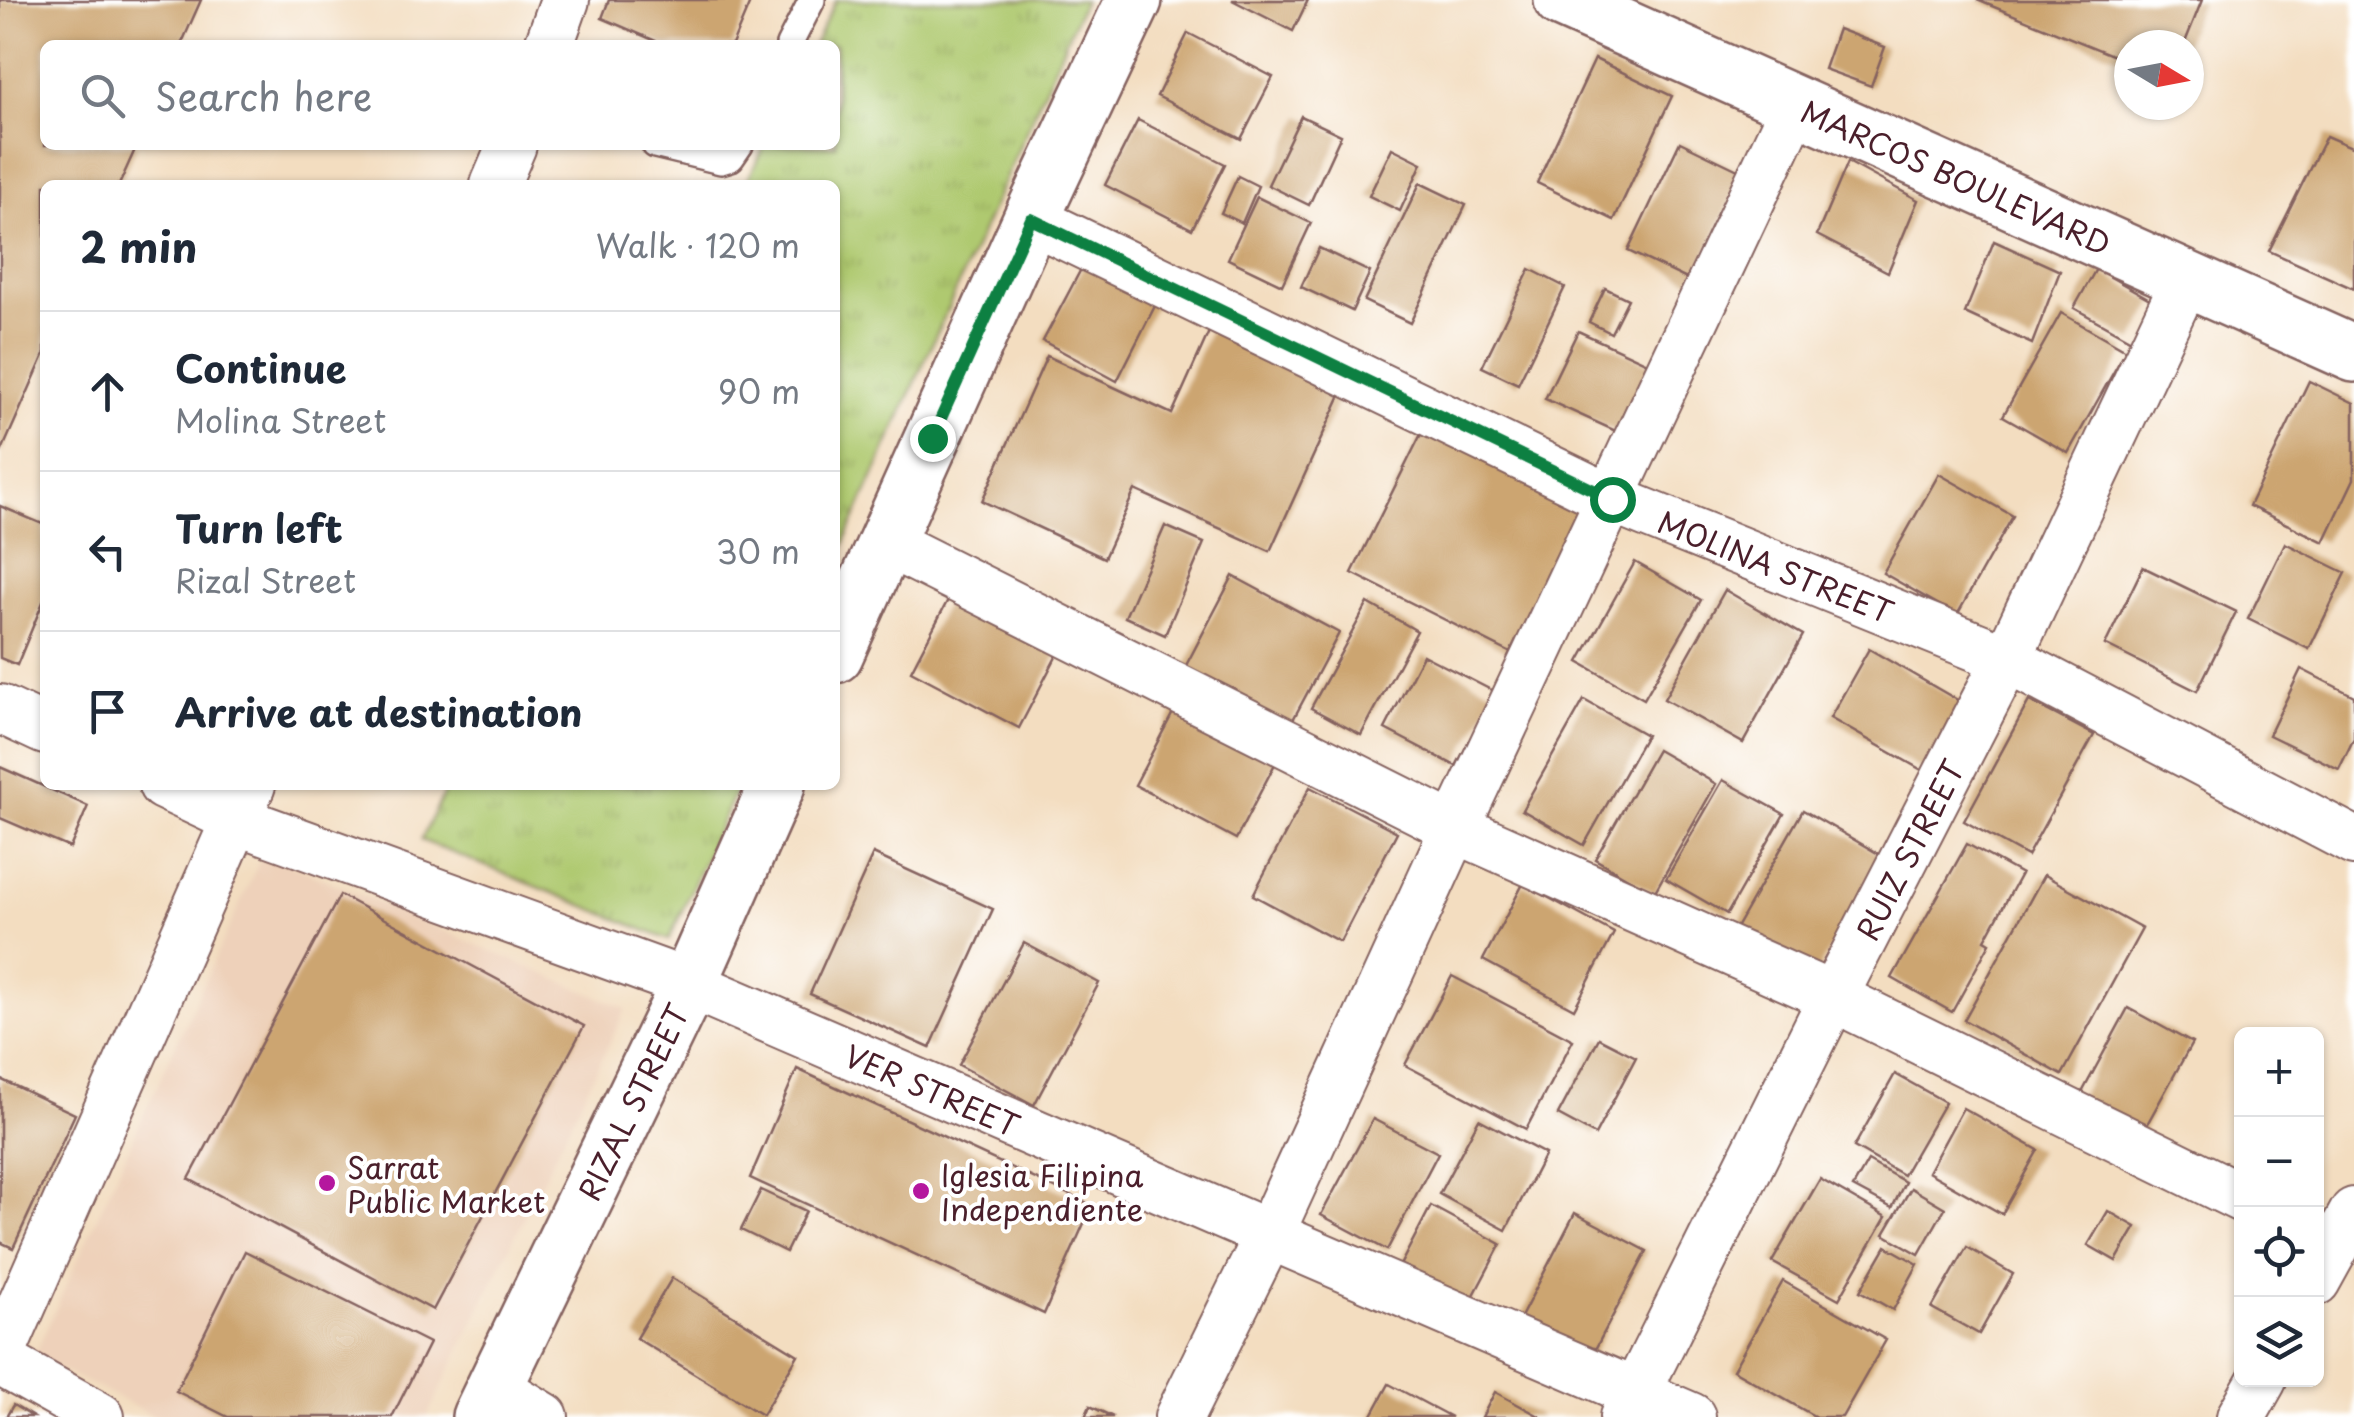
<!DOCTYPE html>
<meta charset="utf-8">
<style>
body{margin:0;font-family:"Playpen Sans",sans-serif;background:#f2f2f3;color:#1f2937}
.controls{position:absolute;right:30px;bottom:30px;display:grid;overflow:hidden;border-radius:15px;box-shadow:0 2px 8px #0004}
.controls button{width:90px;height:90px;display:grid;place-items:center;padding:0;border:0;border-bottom:2px solid #e0e1e3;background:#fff;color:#1f2937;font:50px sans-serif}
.compass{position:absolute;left:2114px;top:30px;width:90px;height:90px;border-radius:50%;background:#fff;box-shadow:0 2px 8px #0004;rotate:100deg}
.stop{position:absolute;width:30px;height:30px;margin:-22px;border:8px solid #0b8043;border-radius:50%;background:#fff}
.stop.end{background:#0b8043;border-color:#fff;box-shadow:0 2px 10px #0008}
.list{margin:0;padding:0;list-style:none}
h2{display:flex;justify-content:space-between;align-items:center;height:130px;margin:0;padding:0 40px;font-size:42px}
h2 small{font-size:32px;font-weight:400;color:#747a83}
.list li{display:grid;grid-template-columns:65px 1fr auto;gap:30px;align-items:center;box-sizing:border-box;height:160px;padding:0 40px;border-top:2px solid #e0e1e3}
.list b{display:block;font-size:38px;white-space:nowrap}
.list p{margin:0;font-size:32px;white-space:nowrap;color:#747a83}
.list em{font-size:32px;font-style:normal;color:#747a83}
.icon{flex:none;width:55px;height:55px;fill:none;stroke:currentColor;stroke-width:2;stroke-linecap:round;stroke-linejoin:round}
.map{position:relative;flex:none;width:2354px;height:1417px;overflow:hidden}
.search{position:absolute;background:#fff;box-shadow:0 2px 8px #0004;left:40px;top:40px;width:800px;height:110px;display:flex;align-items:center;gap:25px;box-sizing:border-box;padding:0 35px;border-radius:15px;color:#747a83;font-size:38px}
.panel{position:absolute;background:#fff;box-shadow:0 2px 8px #0004;left:40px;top:180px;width:800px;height:610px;border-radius:15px}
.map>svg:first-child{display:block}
.built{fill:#eed1ba}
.park{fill:url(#park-tufts);stroke:#7c744d;stroke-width:2.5}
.building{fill:#cca571}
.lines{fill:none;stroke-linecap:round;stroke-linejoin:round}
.service-casing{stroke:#85625f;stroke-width:30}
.minor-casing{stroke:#85625f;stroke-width:52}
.secondary-casing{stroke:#85625f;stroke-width:60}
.service{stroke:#fff;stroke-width:25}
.minor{stroke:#fff;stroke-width:48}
.secondary{stroke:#fff;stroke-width:55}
.route{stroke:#0b8043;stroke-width:12}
.poi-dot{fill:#b5179e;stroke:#fff;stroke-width:4}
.labels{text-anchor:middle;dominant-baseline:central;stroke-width:8;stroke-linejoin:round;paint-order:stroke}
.street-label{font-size:30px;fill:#4a1f2b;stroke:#fff}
.poi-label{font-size:30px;fill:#4a1f2b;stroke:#fff;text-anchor:start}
</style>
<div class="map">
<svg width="2354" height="1417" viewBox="0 0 2354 1417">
<defs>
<pattern id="park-tufts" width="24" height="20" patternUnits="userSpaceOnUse" patternTransform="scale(2.5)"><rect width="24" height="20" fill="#afc96f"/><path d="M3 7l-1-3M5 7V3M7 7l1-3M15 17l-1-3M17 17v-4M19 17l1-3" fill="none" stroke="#98ac60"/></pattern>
</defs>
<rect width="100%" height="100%" fill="#fff"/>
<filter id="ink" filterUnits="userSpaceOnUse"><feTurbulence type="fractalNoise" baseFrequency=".01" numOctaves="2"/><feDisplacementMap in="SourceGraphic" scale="20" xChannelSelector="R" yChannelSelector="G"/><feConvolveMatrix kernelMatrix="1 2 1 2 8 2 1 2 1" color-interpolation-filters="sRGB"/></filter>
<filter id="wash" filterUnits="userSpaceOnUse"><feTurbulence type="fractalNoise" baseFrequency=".0048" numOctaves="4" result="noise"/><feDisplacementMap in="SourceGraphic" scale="40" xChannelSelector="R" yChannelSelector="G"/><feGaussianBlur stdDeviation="2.25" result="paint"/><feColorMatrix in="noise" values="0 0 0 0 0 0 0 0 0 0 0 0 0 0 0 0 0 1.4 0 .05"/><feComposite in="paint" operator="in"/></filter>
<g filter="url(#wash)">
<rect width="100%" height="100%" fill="#f3ddc0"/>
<path class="built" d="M263 853 626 1009 427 1417H156L34 1356Z"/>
<g class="park">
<path d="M836 0H1084L835 564V185H745L765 145H835V45H814Z"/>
<path d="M448 785H738L669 940 421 840Z"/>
</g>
<g id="blocks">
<g class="building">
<path d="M0 0H201L181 45H45V145H137L119 185H45V353L0 455Z"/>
<path d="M609 0H751L732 45H665L602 18Z"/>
<path d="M1232 0H1308L1293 31Z"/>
<path d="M1977 0H2202L2184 45H2129V62Z"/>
<path d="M1838 29 1885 47 1871 86 1824 69Z"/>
<path d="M1188 33 1273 77 1241 139 1157 96Z"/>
<path d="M1595 59 1672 96 1614 220 1537 183Z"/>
<path d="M1301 116 1341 135 1309 205 1268 185Z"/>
<path d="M1138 120 1225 164 1192 229 1105 185Z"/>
<path d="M2326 136 2354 148V289L2269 251Z"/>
<path d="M1680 142 1744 173 1693 282 1628 251Z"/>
<path d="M1392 148 1422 163 1400 211 1369 196Z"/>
<path d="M1848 162 1918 200 1888 272 1817 235Z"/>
<path d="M1238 176 1258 186 1242 223 1221 213Z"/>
<path d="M1420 183 1466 205 1410 323 1364 301Z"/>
<path d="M1257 197 1311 223 1282 285 1228 259Z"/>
<path d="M1994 241 2060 271 2032 344 1965 313Z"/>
<path d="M1319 248 1370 272 1352 311 1301 287Z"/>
<path d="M1088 256 1161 294 1117 381 1043 341Z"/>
<path d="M1530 269 1565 287 1518 384 1482 367Z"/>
<path d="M2096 269 2155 302 2133 341 2074 308Z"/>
<path d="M1605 288 1628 299 1611 333 1589 322Z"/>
<path d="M2061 313 2126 350 2068 453 2003 416Z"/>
<path d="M1212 325 1345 386 1270 551 1135 490 1104 558 982 501 1047 356 1172 414Z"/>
<path d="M1578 331 1652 365 1620 433 1545 399Z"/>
<path d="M2309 381 2354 403V479L2324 542 2249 506Z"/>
<path d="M1428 420 1600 505 1523 659 1352 573Z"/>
<path d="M1939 474 2013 516 1957 615 1883 573Z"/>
<path d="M0 506 45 525V597L17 665 0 658Z"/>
<path d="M1165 526 1204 543 1165 635 1125 617Z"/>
<path d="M2285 543 2346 573 2309 649 2248 619Z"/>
<path d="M1635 562 1701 600 1644 699 1579 662Z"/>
<path d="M2143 567 2236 612 2197 691 2105 645Z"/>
<path d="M1233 576 1339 633 1287 731 1181 675Z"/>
<path d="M1725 590 1803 635 1743 743 1664 699Z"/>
<path d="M950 596 1058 653 1019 728 911 671Z"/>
<path d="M1368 603 1417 631 1361 735 1311 708Z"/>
<path d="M1869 649 1966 705 1927 773 1830 718Z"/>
<path d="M1423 655 1495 692 1456 766 1385 729Z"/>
<path d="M2301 669 2354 696V738L2339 769 2269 735Z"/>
<path d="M1584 700 1646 735 1584 845 1522 810Z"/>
<path d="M2029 701 2094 735 2027 856 1964 821Z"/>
<path d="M1177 705 1278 758 1236 839 1135 785Z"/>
<path d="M1657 750 1716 784 1654 893 1595 859Z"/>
<path d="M0 767 88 806 70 848 0 818Z"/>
<path d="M1723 780 1784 814 1727 914 1666 879Z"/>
<path d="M1310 787 1397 832 1340 942 1253 895Z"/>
<path d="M1803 810 1882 856 1812 981 1732 935Z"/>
<path d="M1967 844 2021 874 1985 940 1990 943 1952 1012 1892 978Z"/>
<path d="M873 854 993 909 930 1048 810 994Z"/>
<path d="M2044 875 2142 929 2062 1075 1964 1020Z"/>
<path d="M1523 884 1614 933 1574 1009 1483 960Z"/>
<path d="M340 895 584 1026 433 1310 189 1179Z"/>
<path d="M1024 943 1099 983 1034 1105 959 1065Z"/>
<path d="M1452 976 1573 1040 1526 1129 1405 1065Z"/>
<path d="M2128 1008 2192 1043 2141 1135 2078 1100Z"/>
<path d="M1599 1038 1636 1057 1595 1135 1558 1115Z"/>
<path d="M797 1069 1092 1205 1044 1314 750 1178Z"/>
<path d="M1895 1074 1945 1102 1903 1175 1854 1147Z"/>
<path d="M0 1079 75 1114 13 1248 0 1242Z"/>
<path d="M1963 1108 2038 1150 2002 1214 1928 1172Z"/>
<path d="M1373 1119 1438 1153 1387 1250 1321 1215Z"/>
<path d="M1479 1119 1545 1154 1506 1230 1439 1194Z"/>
<path d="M1868 1161 1905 1182 1892 1208 1853 1187Z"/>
<path d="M1820 1179 1886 1217 1839 1299 1772 1262Z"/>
<path d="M1911 1188 1945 1208 1919 1254 1884 1234Z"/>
<path d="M761 1190 806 1211 786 1252 741 1230Z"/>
<path d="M1431 1206 1501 1244 1465 1312 1395 1275Z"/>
<path d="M2108 1211 2136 1227 2116 1261 2088 1245Z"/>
<path d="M1575 1213 1647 1251 1591 1357 1520 1319Z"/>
<path d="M1886 1246 1918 1264 1893 1310 1860 1291Z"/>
<path d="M1967 1247 2013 1274 1979 1334 1932 1308Z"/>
<path d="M245 1251 429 1343 392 1417H228L176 1391Z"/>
<path d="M672 1278 798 1355 762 1415 636 1338Z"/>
<path d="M1783 1281 1886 1340 1842 1417H1816L1733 1370Z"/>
<path d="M1389 1384 1451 1417H1371Z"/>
<path d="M1495 1392 1541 1417H1482Z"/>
<path d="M13 1405 33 1417H6Z"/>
<path d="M1090 1406 1113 1417H1085Z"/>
</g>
</g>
</g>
<g filter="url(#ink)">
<use href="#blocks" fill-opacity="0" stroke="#85625f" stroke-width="2.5"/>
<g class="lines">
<defs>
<g id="service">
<path d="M789 45 812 0"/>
<path d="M655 145 721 161 731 158 740 145"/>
</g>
<g id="minor">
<path d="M549 45 565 0"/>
<path d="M495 185 512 145"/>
<path id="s1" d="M1031 219 1611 499 2007 659 2354 841"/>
<path d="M886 542 1455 828 1833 997 2242 1198"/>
<path d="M0 709 45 730"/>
<path id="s2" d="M163 785 237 820 689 984 1691 1417"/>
<path d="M2316 1281 2354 1212"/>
<path d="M0 1355 251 785"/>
<path d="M0 1361 100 1417"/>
<path d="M496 1388 544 1417"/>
<path d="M1179 1417 1269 1235 1455 828 1795 106"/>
<path id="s3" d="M1624 1417 1833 997 2007 659 2187 277"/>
<path d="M2241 1417 2262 1380"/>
</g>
<g id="secondary">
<path id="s4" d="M1562 0 2354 354"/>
<path d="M835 655 1031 219 1134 0"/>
<path id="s5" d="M480 1417 689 984 777 785"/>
</g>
</defs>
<use href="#service" class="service-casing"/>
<use href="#minor" class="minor-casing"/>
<use href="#secondary" class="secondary-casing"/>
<use href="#service" class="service"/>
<use href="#minor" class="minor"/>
<use href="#secondary" class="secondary"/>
</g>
</g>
<g class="lines" filter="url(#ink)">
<path class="route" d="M932 438 1031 219 1612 499"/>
</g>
<g class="poi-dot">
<circle cx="327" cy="1183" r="10"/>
<circle cx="921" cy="1191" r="10"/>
</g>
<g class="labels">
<g class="street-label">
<text stroke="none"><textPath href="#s4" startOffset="432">MARCOS BOULEVARD</textPath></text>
<text stroke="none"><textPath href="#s1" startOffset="822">MOLINA STREET</textPath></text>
<text stroke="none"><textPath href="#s3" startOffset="635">RUIZ STREET</textPath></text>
<text stroke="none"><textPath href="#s2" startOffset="828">VER STREET</textPath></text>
<text stroke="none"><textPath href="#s5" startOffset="350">RIZAL STREET</textPath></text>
</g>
<g class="poi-label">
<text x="347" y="1166">Sarrat<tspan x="347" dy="34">Public Market</tspan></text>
<text x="941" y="1174">Iglesia Filipina<tspan x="941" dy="34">Independiente</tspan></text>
</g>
</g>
</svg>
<div class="controls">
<button>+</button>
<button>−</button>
<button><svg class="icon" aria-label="locate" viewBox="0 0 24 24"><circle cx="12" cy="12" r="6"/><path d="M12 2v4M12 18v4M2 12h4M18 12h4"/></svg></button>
<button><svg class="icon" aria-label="layers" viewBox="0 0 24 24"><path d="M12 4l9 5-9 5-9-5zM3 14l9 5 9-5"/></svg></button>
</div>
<svg class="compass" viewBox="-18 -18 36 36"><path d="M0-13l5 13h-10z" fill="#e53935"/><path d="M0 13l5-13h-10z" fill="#747a83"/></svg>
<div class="stop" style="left:1612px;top:499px"></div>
<div class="stop end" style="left:932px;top:438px"></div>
<div class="search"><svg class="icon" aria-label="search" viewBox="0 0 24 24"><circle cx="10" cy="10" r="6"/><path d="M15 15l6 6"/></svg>Search here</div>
<section class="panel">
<h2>2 min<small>Walk · 120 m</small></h2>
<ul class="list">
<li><svg class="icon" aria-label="ahead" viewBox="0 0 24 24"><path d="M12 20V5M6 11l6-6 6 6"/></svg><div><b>Continue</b><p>Molina Street</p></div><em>90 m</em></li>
<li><svg class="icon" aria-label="left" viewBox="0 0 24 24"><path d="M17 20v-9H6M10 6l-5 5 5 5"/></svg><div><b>Turn left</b><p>Rizal Street</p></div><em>30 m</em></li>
<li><svg class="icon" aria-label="arrive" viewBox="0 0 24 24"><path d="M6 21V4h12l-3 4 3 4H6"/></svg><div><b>Arrive at destination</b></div></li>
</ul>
</section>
</div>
